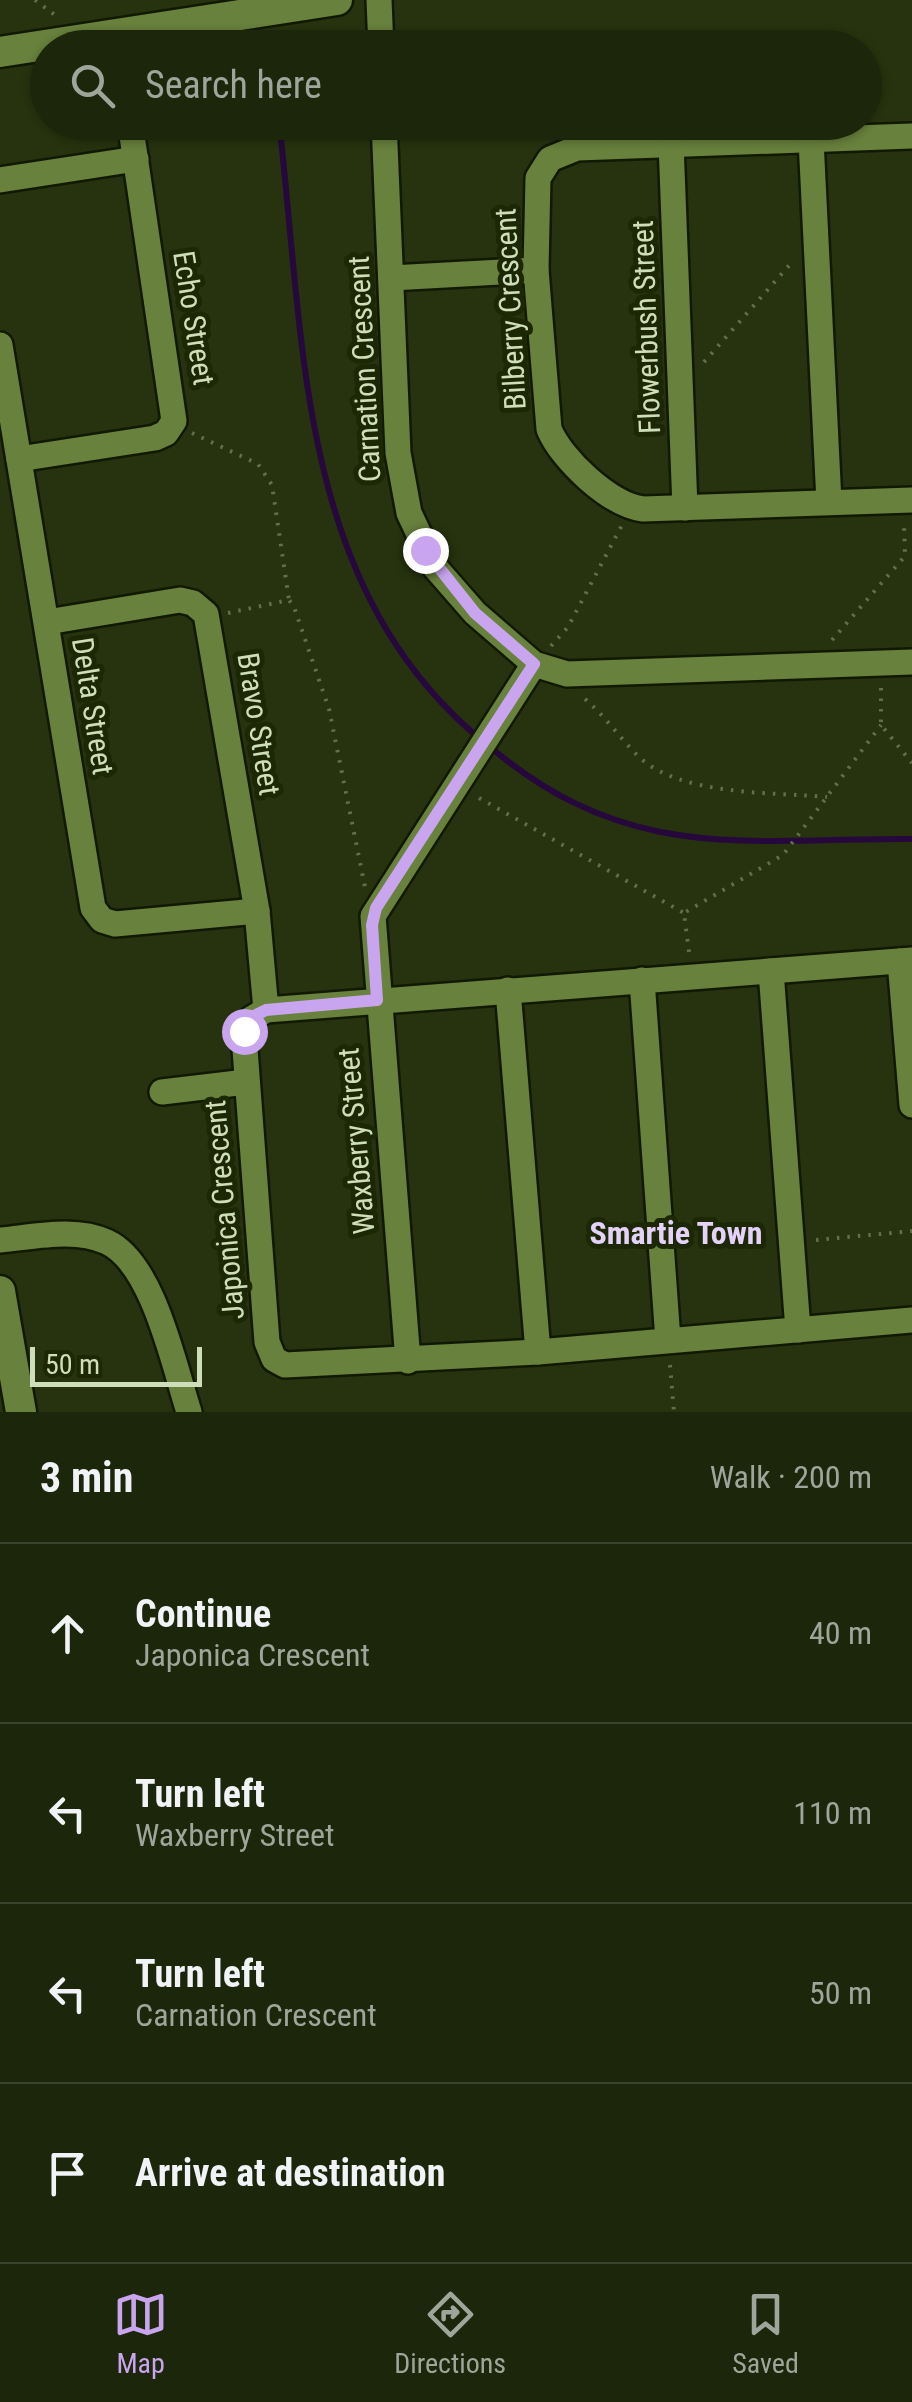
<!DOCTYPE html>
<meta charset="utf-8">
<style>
body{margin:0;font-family:"Roboto Condensed",sans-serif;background:#293218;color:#f1f3f6}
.scale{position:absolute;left:30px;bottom:25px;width:172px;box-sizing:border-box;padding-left:10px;border:5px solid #ceddba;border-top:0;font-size:28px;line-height:35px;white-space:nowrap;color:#ceddba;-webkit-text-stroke:8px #1c2803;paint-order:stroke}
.stop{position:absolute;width:30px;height:30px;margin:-22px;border:8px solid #c8a5ee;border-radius:50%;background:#fff}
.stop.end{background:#c8a5ee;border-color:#fff;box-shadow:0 2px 10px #0008}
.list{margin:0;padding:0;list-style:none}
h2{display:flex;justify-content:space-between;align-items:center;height:130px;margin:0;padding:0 40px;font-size:42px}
h2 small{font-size:32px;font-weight:400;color:#a0a59c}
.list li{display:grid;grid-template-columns:65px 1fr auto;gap:30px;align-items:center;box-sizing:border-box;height:180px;padding:0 40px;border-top:2px solid #3a432b}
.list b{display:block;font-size:38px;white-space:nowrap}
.list p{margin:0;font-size:32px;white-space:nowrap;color:#a0a59c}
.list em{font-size:32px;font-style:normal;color:#a0a59c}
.icon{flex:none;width:55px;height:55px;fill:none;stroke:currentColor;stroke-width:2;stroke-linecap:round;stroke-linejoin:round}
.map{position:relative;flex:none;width:912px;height:1412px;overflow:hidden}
.search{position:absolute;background:#1c260a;box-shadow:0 2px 8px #0004;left:30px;right:30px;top:30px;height:110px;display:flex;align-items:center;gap:25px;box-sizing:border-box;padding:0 35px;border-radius:55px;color:#a0a59c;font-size:38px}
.sheet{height:850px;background:#1c260a}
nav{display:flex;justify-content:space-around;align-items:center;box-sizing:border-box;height:140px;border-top:2px solid #3a432b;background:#1c260a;font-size:28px;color:#a0a59c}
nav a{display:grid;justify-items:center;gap:5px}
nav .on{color:#c8a5ee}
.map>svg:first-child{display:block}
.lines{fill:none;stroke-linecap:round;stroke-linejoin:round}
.stream{stroke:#26083c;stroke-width:6}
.minor-casing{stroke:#111904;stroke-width:30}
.tertiary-casing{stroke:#111904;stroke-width:35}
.path{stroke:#616f4b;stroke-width:4;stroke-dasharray:2.5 8;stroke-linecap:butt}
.minor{stroke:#68813c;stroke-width:25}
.tertiary{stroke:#68813c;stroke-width:30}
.route{stroke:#c8a5ee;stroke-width:12}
.labels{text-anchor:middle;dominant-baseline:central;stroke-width:10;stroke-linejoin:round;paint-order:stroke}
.street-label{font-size:30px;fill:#ceddba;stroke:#1c2803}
.neighbourhood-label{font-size:32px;font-weight:bold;fill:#e5d2fb;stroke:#1c2803}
</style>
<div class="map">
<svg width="912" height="1412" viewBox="0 0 912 1412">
<rect width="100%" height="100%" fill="#26330e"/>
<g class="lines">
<g class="stream">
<path d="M279 122C305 342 296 585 480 739"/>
<path d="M490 747C631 865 746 838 912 839"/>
</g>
<defs>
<g id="minor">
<path d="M379 0 381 48"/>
<path d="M384 122 398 453 409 513 434 566 475 613 534 664 567 674 912 662"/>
<path d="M912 136 577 148 550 159 538 178 536 270 549 429C561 459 610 505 643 509L912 500"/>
<path d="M811 140 829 502"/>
<path d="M671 143 685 508"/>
<path d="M0 180 136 159"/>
<path d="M391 278 536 270"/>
<path d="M0 345 93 908 102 920 115 924 257 911"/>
<path d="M19 459 155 438 166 433 174 421 130 122"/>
<path d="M47 622 180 600 193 603 206 614 257 911 266 1010"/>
<path d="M912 960 266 1010 251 1019 244 1036 267 1342 274 1359 285 1365 538 1352 912 1320"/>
<path d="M900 961 912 1105"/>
<path d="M771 971 798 1330"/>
<path d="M642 980 668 1340"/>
<path d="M508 990 538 1352"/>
<path d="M162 1092 246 1082"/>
<path d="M0 1240C34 1237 75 1227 107 1242 153 1263 174 1366 189 1412"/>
<path d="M408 1361 373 916 534 664"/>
</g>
<g id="tertiary">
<path d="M0 52 337 0"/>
<path d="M0 1291 21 1412"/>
</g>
</defs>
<use href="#minor" class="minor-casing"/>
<use href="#tertiary" class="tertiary-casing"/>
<g class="path">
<path d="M35 0 55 15"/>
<path d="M704 362 793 261"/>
<path d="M192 433 258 464 272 485 289 600"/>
<path d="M228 613 289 600 294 607 329 709 365 887"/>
<path d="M832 640 905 556 904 523"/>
<path d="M551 646 568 627 622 525"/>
<path d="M881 688V725L912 763"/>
<path d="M585 699C605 716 619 737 638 756 679 796 772 792 827 797"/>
<path d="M479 798 684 913"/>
<path d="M689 952 684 913 783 855 881 725"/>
<path d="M816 1240 912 1231"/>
<path d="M670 1365 674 1412"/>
</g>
<use href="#minor" class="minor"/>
<use href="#tertiary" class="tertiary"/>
</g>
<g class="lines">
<path class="route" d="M244 1031 254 1016 266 1010 377 1000 372 925 376 908 534 664 475 613 425 550"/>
</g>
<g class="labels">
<g class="street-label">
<text transform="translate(510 309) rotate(-93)">Bilberry Crescent</text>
<text transform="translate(194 318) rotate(81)">Echo Street</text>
<text transform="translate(646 327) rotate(-92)">Flowerbush Street</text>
<text transform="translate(364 369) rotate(-93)">Carnation Crescent</text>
<text transform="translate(93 706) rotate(81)">Delta Street</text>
<text transform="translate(259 724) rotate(81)">Bravo Street</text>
<text transform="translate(356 1141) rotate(-95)">Waxberry Street</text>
<text transform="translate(224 1210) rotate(-95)">Japonica Crescent</text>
</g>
<g class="neighbourhood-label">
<text x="676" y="1233">Smartie Town</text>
</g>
</g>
</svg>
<div class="scale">50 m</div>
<div class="stop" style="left:244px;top:1031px"></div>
<div class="stop end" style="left:425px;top:550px"></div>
<div class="search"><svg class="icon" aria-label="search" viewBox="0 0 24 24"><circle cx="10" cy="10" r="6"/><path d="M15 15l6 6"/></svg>Search here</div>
</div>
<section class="sheet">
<h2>3 min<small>Walk · 200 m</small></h2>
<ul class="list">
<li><svg class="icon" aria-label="ahead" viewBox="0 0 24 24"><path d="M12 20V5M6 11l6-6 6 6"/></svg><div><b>Continue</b><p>Japonica Crescent</p></div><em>40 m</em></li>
<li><svg class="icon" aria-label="left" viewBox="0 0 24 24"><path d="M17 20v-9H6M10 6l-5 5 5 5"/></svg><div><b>Turn left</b><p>Waxberry Street</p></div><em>110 m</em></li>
<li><svg class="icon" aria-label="left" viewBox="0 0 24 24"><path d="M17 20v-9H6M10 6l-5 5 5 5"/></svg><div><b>Turn left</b><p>Carnation Crescent</p></div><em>50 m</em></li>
<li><svg class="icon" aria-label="arrive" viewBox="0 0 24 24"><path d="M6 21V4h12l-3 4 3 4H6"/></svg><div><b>Arrive at destination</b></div></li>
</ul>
</section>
<nav>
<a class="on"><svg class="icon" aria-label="map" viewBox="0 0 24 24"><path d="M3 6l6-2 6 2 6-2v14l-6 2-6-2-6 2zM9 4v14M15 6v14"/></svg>Map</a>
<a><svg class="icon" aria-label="directions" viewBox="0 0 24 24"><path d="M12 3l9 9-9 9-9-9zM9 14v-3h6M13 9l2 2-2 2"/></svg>Directions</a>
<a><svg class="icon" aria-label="saved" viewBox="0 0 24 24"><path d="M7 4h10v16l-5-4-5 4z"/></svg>Saved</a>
</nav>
